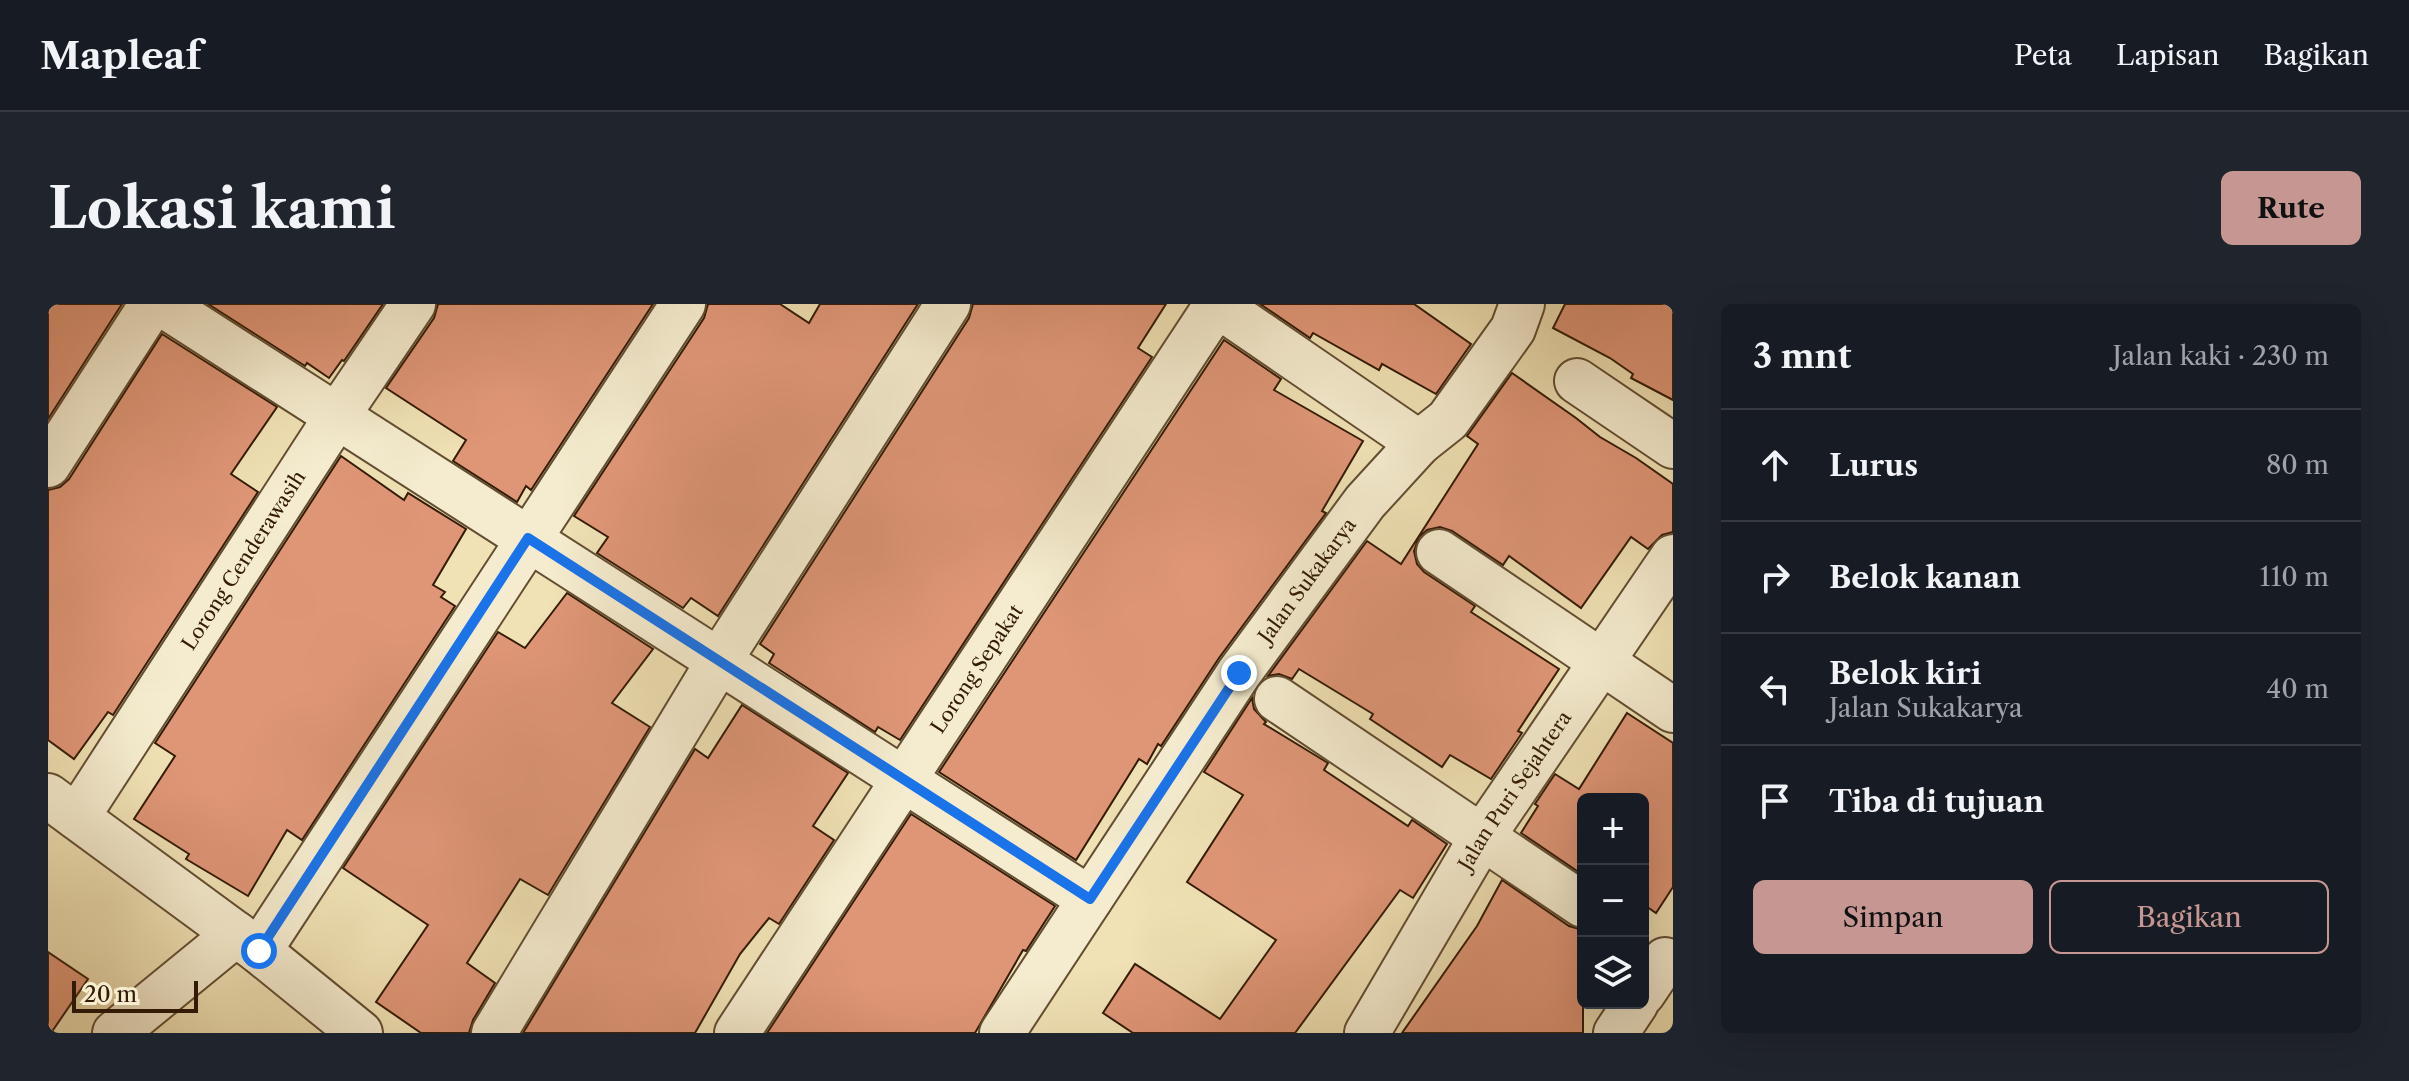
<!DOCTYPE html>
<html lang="id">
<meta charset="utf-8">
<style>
body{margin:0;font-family:"Libre Caslon Text",serif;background:#20242c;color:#f1f3f6}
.controls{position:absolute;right:24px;bottom:24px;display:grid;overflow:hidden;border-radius:12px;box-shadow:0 8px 32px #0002}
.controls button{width:72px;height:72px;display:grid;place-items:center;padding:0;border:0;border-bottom:2px solid #363941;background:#171b24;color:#f1f3f6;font:40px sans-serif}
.scale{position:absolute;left:24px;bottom:20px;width:126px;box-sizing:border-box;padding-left:8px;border:4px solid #341b06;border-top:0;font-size:22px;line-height:28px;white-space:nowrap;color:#341b06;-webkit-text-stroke:6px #f5eccf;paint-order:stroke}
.stop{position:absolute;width:24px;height:24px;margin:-18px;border:6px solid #1a73e8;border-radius:50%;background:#fff}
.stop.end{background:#1a73e8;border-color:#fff;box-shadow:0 2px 8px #0008}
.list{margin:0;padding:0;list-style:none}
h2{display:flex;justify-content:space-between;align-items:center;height:104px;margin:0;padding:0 32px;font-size:34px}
h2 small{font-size:26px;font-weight:400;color:#9ea1a6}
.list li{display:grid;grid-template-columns:52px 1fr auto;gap:24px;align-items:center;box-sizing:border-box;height:112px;padding:0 32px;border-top:2px solid #363941}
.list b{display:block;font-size:30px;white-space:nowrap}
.list p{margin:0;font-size:26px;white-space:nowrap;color:#9ea1a6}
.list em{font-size:26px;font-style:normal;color:#9ea1a6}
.actions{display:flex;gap:16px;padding:24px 32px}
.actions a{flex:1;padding:18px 0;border:2px solid #c59692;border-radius:12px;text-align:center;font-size:28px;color:#c59692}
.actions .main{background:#c59692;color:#111}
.icon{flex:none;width:44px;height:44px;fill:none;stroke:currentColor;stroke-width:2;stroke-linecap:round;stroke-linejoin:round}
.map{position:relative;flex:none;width:1625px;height:729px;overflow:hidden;border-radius:12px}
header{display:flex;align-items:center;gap:48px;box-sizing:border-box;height:112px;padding:0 40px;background:#171b24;border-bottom:2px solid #363941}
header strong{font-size:38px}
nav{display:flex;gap:44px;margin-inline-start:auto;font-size:28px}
.intro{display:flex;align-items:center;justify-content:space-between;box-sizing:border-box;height:192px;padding:0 48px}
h1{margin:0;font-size:56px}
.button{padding:20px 36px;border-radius:12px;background:#c59692;color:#111;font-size:28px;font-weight:700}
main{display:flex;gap:48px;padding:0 48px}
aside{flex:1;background:#171b24;border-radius:12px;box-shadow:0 8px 32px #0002}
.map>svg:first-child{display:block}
.building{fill:#df9677;stroke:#341b06;stroke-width:2}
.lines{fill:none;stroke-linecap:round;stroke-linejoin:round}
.minor-casing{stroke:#634d32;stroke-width:48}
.tertiary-casing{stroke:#634d32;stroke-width:48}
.minor{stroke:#f5eccf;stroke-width:44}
.tertiary{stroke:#f5eccf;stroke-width:44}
.route{stroke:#1a73e8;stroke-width:10}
.labels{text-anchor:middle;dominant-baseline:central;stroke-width:6;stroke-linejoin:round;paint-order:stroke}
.street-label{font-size:20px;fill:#341b06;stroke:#f5eccf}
</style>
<header>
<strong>Mapleaf</strong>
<nav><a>Peta</a><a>Lapisan</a><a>Bagikan</a></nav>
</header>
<div class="intro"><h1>Lokasi kami</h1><a class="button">Rute</a></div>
<main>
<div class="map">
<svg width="1625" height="729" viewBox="0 0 1625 729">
<rect width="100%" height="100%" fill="#f0e2b5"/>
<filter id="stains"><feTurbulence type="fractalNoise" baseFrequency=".0025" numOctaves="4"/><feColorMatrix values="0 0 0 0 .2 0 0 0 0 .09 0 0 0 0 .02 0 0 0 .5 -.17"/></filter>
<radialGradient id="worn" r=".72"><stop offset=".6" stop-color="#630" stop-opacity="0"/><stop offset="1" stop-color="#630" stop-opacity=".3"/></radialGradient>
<g class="building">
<path d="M0 0H74L0 115Z"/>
<path d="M160 0H335L296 57 294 56 281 74 259 59 257 62Z"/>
<path d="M390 0H605L483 186 478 182 469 198 405 157 418 136 338 84 386 14Z"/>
<path d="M660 0H732L761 19 772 0H870L670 312 643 294 635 304 549 249 560 233 526 212 656 14Z"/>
<path d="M925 0H1118L1090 44 1104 53 852 436 830 423 827 428 721 359 726 350 712 340 921 14Z"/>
<path d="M1212 0H1366L1423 40 1388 90 1334 60 1331 66 1265 29 1262 34Z"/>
<path d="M1517 0H1625V96L1583 74 1585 70 1562 54 1505 24Z"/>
<path d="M114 30 229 103 183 170 210 188 65 411 60 408 26 455 0 436V186L12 183 21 175Z"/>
<path d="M1176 36 1233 75 1226 86 1315 137 1274 207 1278 209 1171 354 1113 442 1110 440 1099 460 1091 455 1028 556 891 468Z"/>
<path d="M1464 69 1528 114 1552 133 1588 154 1625 180V228L1614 231 1600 245 1583 233 1533 304 1461 252 1455 261 1404 227 1392 223 1379 226 1371 233 1366 247 1369 260 1376 268 1427 302 1423 308 1511 365 1470 427 1474 429 1443 475 1402 451 1394 463 1322 415 1325 410 1251 365 1244 375 1231 370 1220 372 1319 237 1353 260 1430 140 1419 132Z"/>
<path d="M293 152 356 196 360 189 418 225 385 281 397 288 393 293 407 302 254 536 239 526 200 592 138 555 141 550 86 515 127 452 107 439Z"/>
<path d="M519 289 605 345 564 399 602 423 500 591 472 575 419 659 447 679 425 716 421 729H373L328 698 380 621 295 564 450 328 477 344Z"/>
<path d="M1204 394 1206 405 1218 418 1216 420 1280 459 1276 466 1360 522 1364 516 1399 540 1365 594 1352 586 1247 729H1085L1055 709 1087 660 1172 715 1228 636 1139 578 1195 491 1156 468Z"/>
<path d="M694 401 800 469 765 522 786 536 731 620 721 614 692 650 647 729H475L647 445 660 454Z"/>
<path d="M1579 409 1625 439V583L1608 609 1595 600V495H1535V571L1473 529 1490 502 1487 500 1507 470 1531 485Z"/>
<path d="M863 510 1007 602 978 647 975 646 927 729H719Z"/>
<path d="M1454 576 1521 622 1535 626V729H1354L1429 622Z"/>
<path d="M0 648 40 675 3 729H0Z"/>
</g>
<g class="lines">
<defs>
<g id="minor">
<path d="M114 0 1042 595"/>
<path d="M1168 0 1371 139"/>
<path d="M1529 77 1625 142"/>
<path d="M0 161 104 0"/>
<path d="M1391 248 1625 406"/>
<path d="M1229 395 1535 601"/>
<path id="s1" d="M29 513 289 112 365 0"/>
<path d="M211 647 635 0"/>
<path d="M1595 689 1617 656"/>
<path d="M67 729 188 630"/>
<path d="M446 729 671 357 900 0"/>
<path id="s2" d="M689 729 1169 0"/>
<path id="s3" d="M954 729 1191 369 1317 198 1371 139 1400 116 1465 25 1474 0"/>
<path id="s4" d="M1319 729 1434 533 1625 253"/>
<path d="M1568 729 1588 699"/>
</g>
<path id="tertiary" d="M0 492 211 647 312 729"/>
</defs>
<use href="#minor" class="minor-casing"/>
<use href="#tertiary" class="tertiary-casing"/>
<use href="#minor" class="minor"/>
<use href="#tertiary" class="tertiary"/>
</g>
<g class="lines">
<path class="route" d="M211 647 480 234 1042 595 1191 369"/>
</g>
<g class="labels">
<g class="street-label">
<text stroke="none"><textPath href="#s1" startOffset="306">Lorong Cenderawasih</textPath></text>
<text stroke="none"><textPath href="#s3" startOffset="546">Jalan Sukakarya</textPath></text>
<text stroke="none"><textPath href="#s2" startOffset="436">Lorong Sepakat</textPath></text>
<text stroke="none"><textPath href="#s4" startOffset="284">Jalan Puri Sejahtera</textPath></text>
</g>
</g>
<rect width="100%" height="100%" filter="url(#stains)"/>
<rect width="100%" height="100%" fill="url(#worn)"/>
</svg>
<div class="controls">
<button>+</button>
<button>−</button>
<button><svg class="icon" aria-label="layers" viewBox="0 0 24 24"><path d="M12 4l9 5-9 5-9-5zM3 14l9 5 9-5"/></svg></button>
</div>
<div class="scale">20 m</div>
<div class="stop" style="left:211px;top:647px"></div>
<div class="stop end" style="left:1191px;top:369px"></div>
</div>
<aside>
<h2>3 mnt<small>Jalan kaki · 230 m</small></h2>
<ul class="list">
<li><svg class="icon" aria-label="ahead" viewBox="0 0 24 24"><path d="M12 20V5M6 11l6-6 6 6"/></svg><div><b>Lurus</b></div><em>80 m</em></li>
<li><svg class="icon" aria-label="right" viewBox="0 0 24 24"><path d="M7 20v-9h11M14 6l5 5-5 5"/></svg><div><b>Belok kanan</b></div><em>110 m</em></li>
<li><svg class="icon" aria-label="left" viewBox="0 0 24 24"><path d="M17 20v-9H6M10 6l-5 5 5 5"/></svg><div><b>Belok kiri</b><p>Jalan Sukakarya</p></div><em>40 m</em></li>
<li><svg class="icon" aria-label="arrive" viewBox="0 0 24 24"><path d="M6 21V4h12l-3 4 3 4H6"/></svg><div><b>Tiba di tujuan</b></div></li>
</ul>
<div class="actions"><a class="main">Simpan</a><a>Bagikan</a></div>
</aside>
</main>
